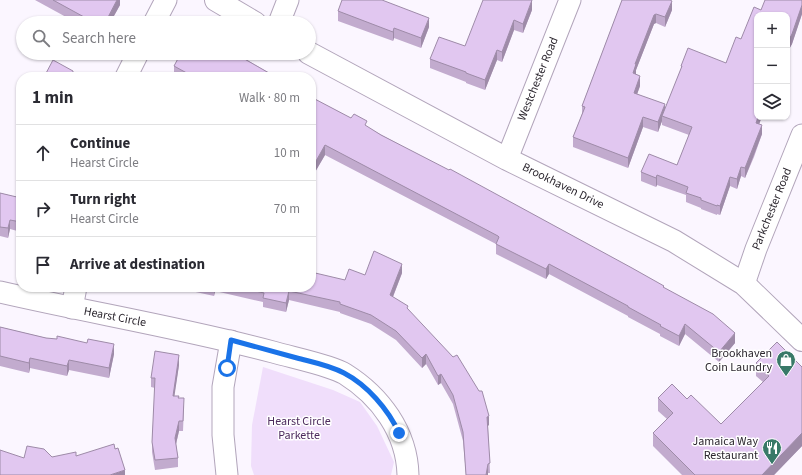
<!DOCTYPE html>
<meta charset="utf-8">
<style>
body{margin:0;font-family:"Source Sans 3",sans-serif;background:#f2f2f3;color:#2b2b33}
.controls{position:absolute;right:12px;top:12px;display:grid;overflow:hidden;border-radius:8px;box-shadow:0 1px 3px #0004}
.controls button{width:36px;height:36px;display:grid;place-items:center;padding:0;border:0;border-bottom:1px solid #e1e1e2;background:#fff;color:#2b2b33;font:20px sans-serif}
.stop{position:absolute;width:12px;height:12px;margin:-9px;border:3px solid #1a73e8;border-radius:50%;background:#fff}
.stop.end{background:#1a73e8;border-color:#fff;box-shadow:0 1px 4px #0008}
.list{margin:0;padding:0;list-style:none}
h2{display:flex;justify-content:space-between;align-items:center;height:52px;margin:0;padding:0 16px;font-size:17px}
h2 small{font-size:13px;font-weight:400;color:#7c7c81}
.list li{display:grid;grid-template-columns:26px 1fr auto;gap:12px;align-items:center;box-sizing:border-box;height:56px;padding:0 16px;border-top:1px solid #e1e1e2}
.list b{display:block;font-size:15px;white-space:nowrap}
.list p{margin:0;font-size:13px;white-space:nowrap;color:#7c7c81}
.list em{font-size:13px;font-style:normal;color:#7c7c81}
.icon{flex:none;width:22px;height:22px;fill:none;stroke:currentColor;stroke-width:2;stroke-linecap:round;stroke-linejoin:round}
.map{position:relative;flex:none;width:802px;height:475px;overflow:hidden}
.search{position:absolute;background:#fff;box-shadow:0 1px 3px #0004;left:16px;top:16px;width:300px;height:44px;display:flex;align-items:center;gap:10px;box-sizing:border-box;padding:0 14px;border-radius:22px;color:#7c7c81;font-size:15px}
.panel{position:absolute;background:#fff;box-shadow:0 1px 3px #0004;left:16px;top:72px;width:300px;height:220px;border-radius:16px}
.map>svg:first-child{display:block}
.green{fill:#f0defb}
.lines{fill:none;stroke-linecap:round;stroke-linejoin:round}
.street-casing{stroke:#b2a5bb;stroke-width:23}
.secondary-casing{stroke:#b2a5bb;stroke-width:24}
.street{stroke:#fff;stroke-width:21}
.secondary{stroke:#fff;stroke-width:22}
.wall{fill:#c2abce}
.shaded-wall{fill:#9e8ba8}
.building{fill:#e1c7f0;stroke:#9e8ba8}
.route{stroke:#1a73e8;stroke-width:5}
.labels{text-anchor:middle;dominant-baseline:central;stroke-width:3;stroke-linejoin:round;paint-order:stroke}
.street-label{font-size:12px;fill:#2c272f;stroke:#fff}
.poi-label{font-size:12px;fill:#2c272f;stroke:#fff;text-anchor:end}
.park-label{font-size:12px;fill:#4c2a5d;stroke:#fff}
</style>
<div class="map">
<svg width="802" height="475" viewBox="0 0 802 475">
<rect width="100%" height="100%" fill="#fbf6ff"/>
<path class="green" d="M263 367 333 390 360 402 377 426 394 462 391 475H254L251 466 252 425Z"/>
<g class="lines">
<defs>
<g id="street">
<path d="M154 23 166 0"/>
<path d="M279 23 288 0"/>
<path d="M126 77 138 53"/>
<path d="M507 159 570 0"/>
<path d="M744 284 756 249 802 135"/>
<path d="M0 292C91 313 183 328 273 352 291 357 310 361 328 367 334 369 340 371 345 374 380 396 407 432 408 475"/>
<path d="M72 308 76 287"/>
<path d="M227 475 223 435V387L231 341"/>
</g>
<g id="secondary">
<path d="M216 0 255 23"/>
<path d="M309 53 507 159 674 241 744 284 802 340"/>
</g>
</defs>
<use href="#street" class="street-casing"/>
<use href="#secondary" class="secondary-casing"/>
<use href="#street" class="street"/>
<use href="#secondary" class="secondary"/>
</g>
<g class="wall">
<path d="M35 0H120V5L110 23H77Z"/>
<path d="M622 0 672 10 665 27 656 23 654 24 636 70V74L640 86 637 94 665 109 681 69V66L726 63 761 10 802 0V14L792 44 788 51 787 50V15L759 124 762 134 754 157 745 178 741 176 737 189 730 186 720 215 717 214V215L701 209V208L686 202V195L657 185 656 187 641 181V172L677 165 689 135 662 125V121L658 132 643 127 628 168 573 147V137L582 114V106Z"/>
<path d="M532 10 523 33 514 30 502 62 497 60 485 90 466 83V82L430 68V59L465 46Z"/>
<path d="M338 11 429 27 421 48 394 38 393 41 338 21Z"/>
<path d="M244 53V58L276 77H176L174 76V66Z"/>
<path d="M311 97 367 127 664 288 735 343 719 362 685 334 679 346 660 336V334L628 317V316L549 274 546 279 496 254V244L325 155 311 179Z"/>
<path d="M0 193 21 198V232L10 229 8 238 0 236Z"/>
<path d="M402 273 393 297 408 309 489 425 488 426 490 473H488V475H466L463 441 453 404 441 383 438 385 426 364 422 368 396 340 371 324 340 313V312L289 300 286 312 263 307V302L215 291 214 296 191 291V287H311L345 280 365 275Z"/>
<path d="M0 327 114 354 109 378 69 370 67 376 30 368 29 373 0 366Z"/>
<path d="M756 363 802 367V446L774 475H682L653 446V433L667 419 658 411V398L687 399 721 424 763 382 756 376Z"/>
<path d="M179 365 174 396 179 398 184 407 183 431H179L176 444 178 458V467L155 470 152 452V442L155 388 151 387V378Z"/>
</g>
<g class="shaded-wall">
<path d="M117 0H120V5L110 23H105Z"/>
<path d="M532 0V10L523 33V24Z"/>
<path d="M672 1V10L665 27V17Z"/>
<path d="M802 5V14L792 44 788 51V42Z"/>
<path d="M656 14V23L654 24 636 70V74L633 82V73L635 64 654 15Z"/>
<path d="M429 18V27L421 48V38Z"/>
<path d="M514 20V30L502 62V52Z"/>
<path d="M394 28V38L393 41V32Z"/>
<path d="M497 50V60L485 90V80Z"/>
<path d="M243 53H244V61L241 57Z"/>
<path d="M640 76V86L634 103V93Z"/>
<path d="M665 104V114L662 116V121L658 132V122Z"/>
<path d="M643 117V127L628 168V158Z"/>
<path d="M758 117H762L756 132V123Z"/>
<path d="M762 125V134L745 178V168Z"/>
<path d="M325 145V155L311 179V170Z"/>
<path d="M741 167V176L737 189V179Z"/>
<path d="M657 175V185L656 187V178Z"/>
<path d="M730 177V186L720 215V206Z"/>
<path d="M10 220V229L8 238V228Z"/>
<path d="M402 264V273L390 304V295Z"/>
<path d="M549 264V274L546 279V269Z"/>
<path d="M214 287H215V291L214 296Z"/>
<path d="M289 291V300L286 312V303Z"/>
<path d="M685 324V334L679 346V336Z"/>
<path d="M735 333V343L719 362V352Z"/>
<path d="M114 344V354L109 378V368Z"/>
<path d="M426 354V364L422 368V358Z"/>
<path d="M179 355V365L173 406V396Z"/>
<path d="M30 358V368L29 373V363Z"/>
<path d="M69 360V370L67 376V366Z"/>
<path d="M441 374V383L438 385V376Z"/>
<path d="M489 416V425L487 426V417Z"/>
<path d="M179 421V431L175 448V438Z"/>
<path d="M802 433V446L774 475H762Z"/>
<path d="M488 464V475H486Z"/>
<path d="M125 470V475H110Z"/>
</g>
<g class="building">
<path d="M53 0H117L105 23H95Z"/>
<path d="M342 0H382L429 18 421 38 394 28 393 32 338 11Z"/>
<path d="M483 0H532L523 24 514 20 502 52 497 50 485 80 466 73V72L430 59 439 37 465 46Z"/>
<path d="M622 0H670L672 1 665 17 656 14 654 15 635 64H636L633 73 640 76 634 93 665 104 658 122 643 117 628 158 573 137 585 107 582 106Z"/>
<path d="M765 0H802V5L792 34 788 42 787 41V15H757V117H758L756 123 762 125 745 168 741 167 737 179 730 177 720 206 717 205V206L701 200V198L686 193 688 187 657 175 656 178 641 172 649 154 677 165 692 127 662 116 682 66H681L688 48 726 63 736 37 741 39 754 7 761 10Z"/>
<path d="M181 53H243L241 57 276 77H202L198 75 197 77H194L174 66Z"/>
<path d="M53 60 73 71V73L75 74 74 77H44Z"/>
<path d="M311 97 351 118 354 114 367 121 365 125 381 135 449 170 450 169 632 268 664 286 663 287 713 314 735 333 719 352 685 324 679 336 660 326 661 325 628 307V306L549 264 546 269 496 244 499 237 498 236 325 145 311 170Z"/>
<path d="M0 193 21 198V222L10 220 8 228 0 227Z"/>
<path d="M374 251 402 264 390 295 408 306 407 308 453 357 457 355 479 391H482L489 416 487 417 490 463 488 464 486 475H466L463 432 453 395 441 374 438 376 426 354 422 358 396 331 371 315 340 304V302L289 291 286 303 263 298 264 293 239 287H311V272L345 280 349 269 365 275Z"/>
<path d="M0 327 46 338 57 339V336L87 343 88 339 114 344 109 368 69 360 67 366 30 358 29 363 0 356Z"/>
<path d="M777 342 802 367V433L762 475H695L653 433 673 413 658 398 672 384 687 399 691 395 721 424 769 376 756 363Z"/>
<path d="M155 351 179 355 173 396H179L178 398H184L183 421H179L175 438 178 458 155 460 152 442 155 378H151Z"/>
<path d="M114 444 115 449 118 448 125 470 110 475H0V450L24 458 27 446 44 449 52 457 76 452V456Z"/>
</g>
<g class="lines">
<path class="route" d="M227 368 231 340C253 346 275 352 297 358 312 362 329 365 344 373 367 385 388 409 399 433"/>
</g>
<defs>
<symbol id="shop-pin" viewBox="-11 -11 22 30"><path d="M0 17L-7.5 6A9.5 9.5 0 1 1 7.5 6Z" fill="#387968" stroke="#fff"/><path d="M-5-2.5h2.3a2.7 3.5 0 0 1 5.4 0H5L5.5 6h-11ZM-1.5-2.5h3a1.5 2.3 0 0 0-3 0Z" fill="#fff"/></symbol>
<symbol id="restaurant-pin" viewBox="-11 -11 22 30"><path d="M0 17L-7.5 6A9.5 9.5 0 1 1 7.5 6Z" fill="#387968" stroke="#fff"/><path d="M-5-6h1v4h1v-4h1v4h1v-4h1v5L-1.5 .5V6h-2V.5L-5-1ZM5-6V6H3V1.5H1.5Q1.5-4 5-6Z" fill="#fff"/></symbol>
</defs>
<g fill-rule="evenodd">
<use href="#shop-pin" x="775" y="349" width="22" height="30"/>
<use href="#restaurant-pin" x="761" y="437" width="22" height="30"/>
</g>
<g class="labels">
<g class="street-label">
<text transform="translate(538 79) rotate(-68)">Westchester Road</text>
<text transform="translate(563 186) rotate(26)">Brookhaven Drive</text>
<text transform="translate(772 209) rotate(-68)">Parkchester Road</text>
<text transform="translate(115 317) rotate(11)">Hearst Circle</text>
</g>
<g class="poi-label">
<text x="772" y="353">Brookhaven<tspan x="772" dy="14">Coin Laundry</tspan></text>
<text x="758" y="441">Jamaica Way<tspan x="758" dy="14">Restaurant</tspan></text>
</g>
<g class="park-label">
<text x="299" y="421">Hearst Circle<tspan x="299" dy="14">Parkette</tspan></text>
</g>
</g>
</svg>
<div class="controls">
<button>+</button>
<button>−</button>
<button><svg class="icon" aria-label="layers" viewBox="0 0 24 24"><path d="M12 4l9 5-9 5-9-5zM3 14l9 5 9-5"/></svg></button>
</div>
<div class="stop" style="left:227px;top:368px"></div>
<div class="stop end" style="left:399px;top:433px"></div>
<div class="search"><svg class="icon" aria-label="search" viewBox="0 0 24 24"><circle cx="10" cy="10" r="6"/><path d="M15 15l6 6"/></svg>Search here</div>
<section class="panel">
<h2>1 min<small>Walk · 80 m</small></h2>
<ul class="list">
<li><svg class="icon" aria-label="ahead" viewBox="0 0 24 24"><path d="M12 20V5M6 11l6-6 6 6"/></svg><div><b>Continue</b><p>Hearst Circle</p></div><em>10 m</em></li>
<li><svg class="icon" aria-label="right" viewBox="0 0 24 24"><path d="M7 20v-9h11M14 6l5 5-5 5"/></svg><div><b>Turn right</b><p>Hearst Circle</p></div><em>70 m</em></li>
<li><svg class="icon" aria-label="arrive" viewBox="0 0 24 24"><path d="M6 21V4h12l-3 4 3 4H6"/></svg><div><b>Arrive at destination</b></div></li>
</ul>
</section>
</div>
